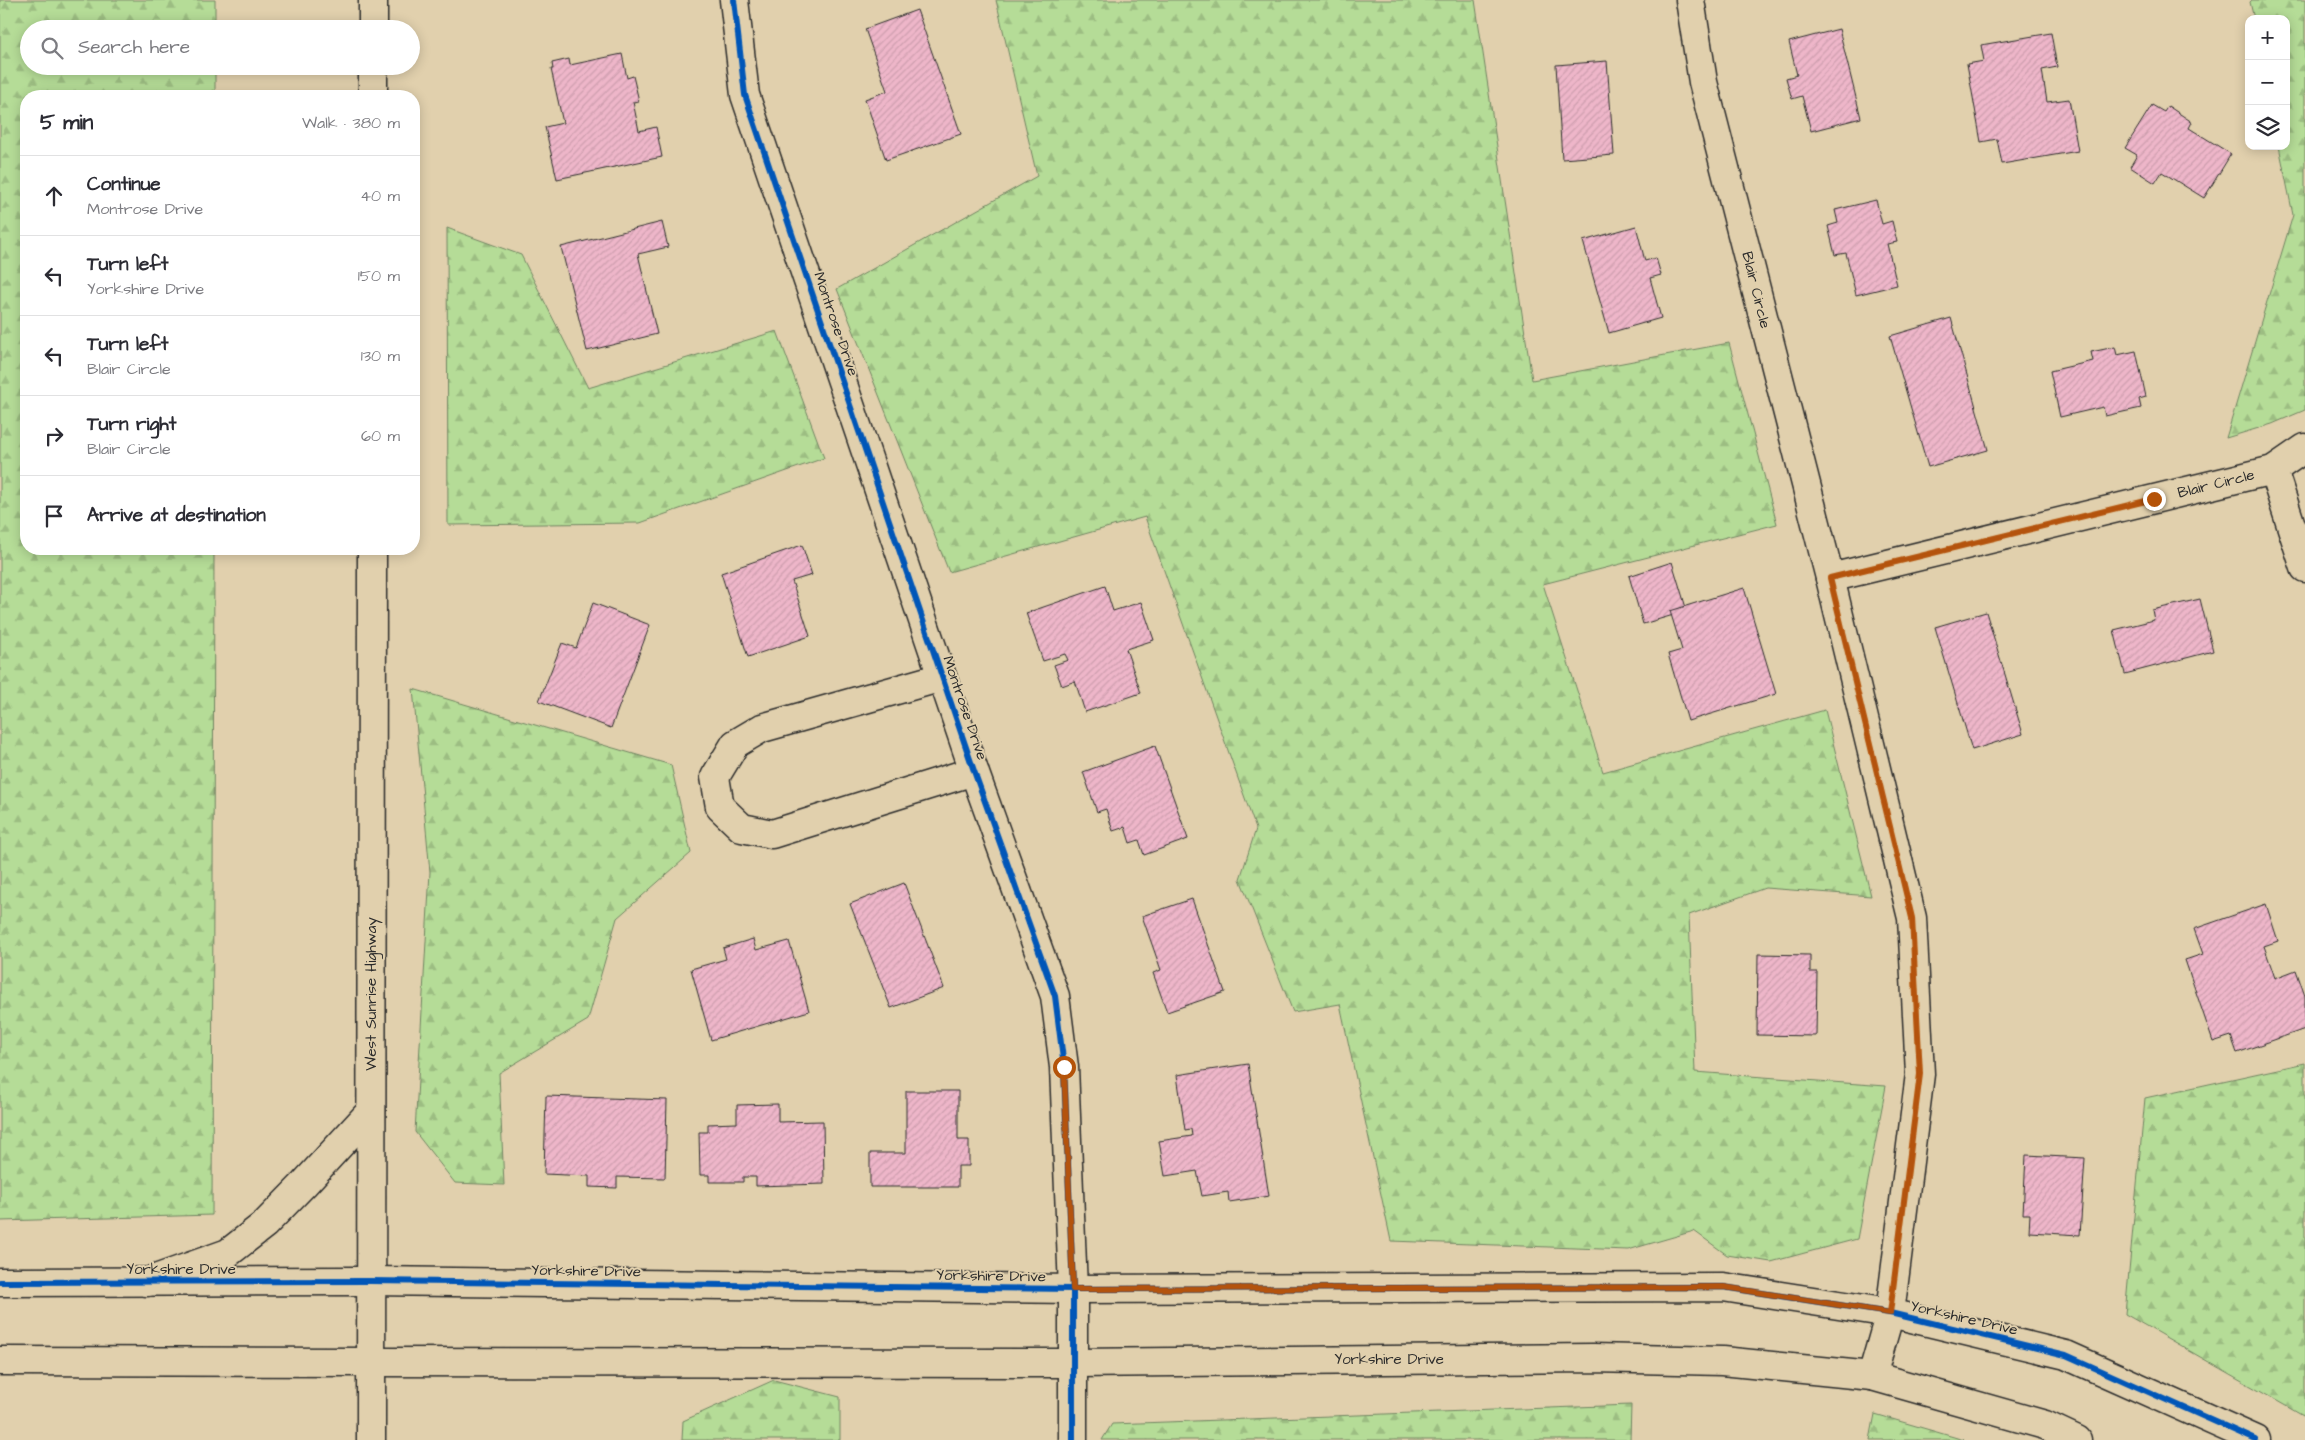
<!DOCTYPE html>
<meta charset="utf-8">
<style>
body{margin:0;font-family:"Architects Daughter",sans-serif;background:#f7f7f7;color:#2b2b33}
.controls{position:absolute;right:15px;top:15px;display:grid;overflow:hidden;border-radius:10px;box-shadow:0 2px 12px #0003}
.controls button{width:45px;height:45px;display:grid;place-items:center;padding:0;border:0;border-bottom:1px solid #e1e1e2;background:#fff;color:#2b2b33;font:25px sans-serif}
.stop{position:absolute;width:15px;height:15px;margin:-11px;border:4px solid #b45309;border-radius:50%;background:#fff}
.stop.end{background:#b45309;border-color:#fff;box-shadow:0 1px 5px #0008}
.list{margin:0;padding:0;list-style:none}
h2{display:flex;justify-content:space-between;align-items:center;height:65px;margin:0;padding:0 20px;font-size:21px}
h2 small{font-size:16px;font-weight:400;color:#7c7c81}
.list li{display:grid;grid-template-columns:32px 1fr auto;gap:15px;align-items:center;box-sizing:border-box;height:80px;padding:0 20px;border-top:1px solid #e1e1e2}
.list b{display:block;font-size:19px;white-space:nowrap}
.list p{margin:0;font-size:16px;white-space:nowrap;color:#7c7c81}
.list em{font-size:16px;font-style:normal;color:#7c7c81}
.icon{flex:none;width:28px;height:28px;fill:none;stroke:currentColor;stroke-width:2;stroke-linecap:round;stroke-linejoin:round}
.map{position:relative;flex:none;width:2305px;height:1440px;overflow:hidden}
.search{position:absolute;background:#fff;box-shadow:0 2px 12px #0003;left:20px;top:20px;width:400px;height:55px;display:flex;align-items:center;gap:12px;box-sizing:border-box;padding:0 18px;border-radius:28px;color:#7c7c81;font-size:19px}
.panel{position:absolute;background:#fff;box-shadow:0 2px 12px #0003;left:20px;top:90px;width:400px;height:465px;border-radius:20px}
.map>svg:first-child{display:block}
.forest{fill:url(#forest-firs);stroke:#708461}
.building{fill:url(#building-hatch);stroke:#2b2b2b}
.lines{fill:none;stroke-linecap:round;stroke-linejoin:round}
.minor-casing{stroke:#2b2b2b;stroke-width:31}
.tertiary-casing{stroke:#2b2b2b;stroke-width:31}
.primary-casing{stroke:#2b2b2b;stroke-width:31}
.minor{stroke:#e1d0ad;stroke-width:28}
.tertiary{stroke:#e1d0ad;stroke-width:28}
.primary{stroke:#e1d0ad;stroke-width:28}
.cycleway-casing{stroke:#e1d0ad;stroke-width:9}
.cycleway{stroke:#0057b8;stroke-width:6}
.route{stroke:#b45309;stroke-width:6}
.labels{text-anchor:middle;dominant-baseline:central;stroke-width:4;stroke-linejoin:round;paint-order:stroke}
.street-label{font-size:15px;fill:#2b2b2b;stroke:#e1d0ad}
</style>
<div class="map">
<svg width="2305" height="1440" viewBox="0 0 2305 1440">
<defs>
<pattern id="forest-firs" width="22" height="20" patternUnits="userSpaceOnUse" patternTransform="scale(1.25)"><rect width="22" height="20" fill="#b5dc97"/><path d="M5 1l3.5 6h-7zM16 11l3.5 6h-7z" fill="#9cbd82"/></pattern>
<pattern id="building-hatch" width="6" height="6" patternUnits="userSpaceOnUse" patternTransform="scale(1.25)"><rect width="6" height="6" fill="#eeb6c9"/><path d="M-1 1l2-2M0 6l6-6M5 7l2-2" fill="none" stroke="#cc9dad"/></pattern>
</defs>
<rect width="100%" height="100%" fill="#e1d0ad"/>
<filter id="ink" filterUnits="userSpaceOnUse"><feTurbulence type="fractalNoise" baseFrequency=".02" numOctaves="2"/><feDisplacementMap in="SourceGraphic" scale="10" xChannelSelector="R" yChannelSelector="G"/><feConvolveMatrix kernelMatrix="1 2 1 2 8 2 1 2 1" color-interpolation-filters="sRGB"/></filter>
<g filter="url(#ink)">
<g class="forest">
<path d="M0 0H215V29H29V66H215V96H26V549H214L212 1215 0 1221Z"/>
<path d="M996 0H1475L1532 380 1729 343 1777 524 1543 584 1603 772 1825 710 1871 896 1765 888 1689 915 1695 1072 1886 1086 1857 1239 1771 1262 1727 1255 1694 1231 1628 1250 1391 1241 1340 1004 1293 1012 1240 879 1256 829 1145 517 949 572 837 289 1037 176Z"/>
<path d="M2252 0H2305V410L2272 424 2226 438 2293 215 2279 146H2286V19H2254L2250 2Z"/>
<path d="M447 228 521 255 588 388 777 331 824 458 640 523 448 525Z"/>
<path d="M413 689 671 765 691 853 617 918 588 1020 499 1073 504 1185 455 1183 415 1132 430 872Z"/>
<path d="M2305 1063V1417L2125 1314 2145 1098Z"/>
<path d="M774 1380 840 1397V1440H682L683 1421Z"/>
<path d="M1631 1405 1630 1440H1102L1112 1424Z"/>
<path d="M1875 1414 1964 1440H1870Z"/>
</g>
<g class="building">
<path d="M917 10 961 134 886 160 865 99 887 91 865 29Z"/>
<path d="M1839 29 1861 118 1811 131 1802 96 1792 99 1786 78 1797 75 1789 42Z"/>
<path d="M2051 33 2057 67 2042 70 2047 102 2069 99 2078 151 2002 164 1997 139 1981 142 1967 64 1984 61 1981 45Z"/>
<path d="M622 54 627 78 633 76 639 101 633 102 639 131 656 127 662 157 557 179 545 127 563 123 551 69H553L552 63 569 59 570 65Z"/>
<path d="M1607 61 1614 155 1562 159 1556 65Z"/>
<path d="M2152 105 2164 112 2168 106 2192 122 2189 128 2231 154 2204 198 2162 172 2155 183 2130 167 2137 155 2125 148Z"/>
<path d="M1876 200 1882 224 1892 221 1897 242 1887 244 1897 285 1856 295 1846 253 1835 255 1828 226 1838 223 1835 210Z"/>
<path d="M662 222 668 247 638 254 657 334 587 351 561 247Z"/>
<path d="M1636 226 1645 261 1656 258 1661 275 1650 278 1661 318 1609 333 1583 241Z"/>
<path d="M1951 318 1988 450 1928 467 1890 336Z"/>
<path d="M2115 347 2117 355 2136 351 2146 397 2139 399 2141 408 2105 416 2103 407 2060 417 2050 371 2093 361 2091 352Z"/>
<path d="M802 545 812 575 792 581 810 636 748 657 721 573Z"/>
<path d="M1672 562 1687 611 1643 624 1629 576Z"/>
<path d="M1105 586 1113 611 1141 602 1154 640 1126 649 1141 693 1085 712 1075 681 1062 686 1054 665 1068 660 1065 654 1043 661 1026 613Z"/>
<path d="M1744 588 1776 694 1688 721 1668 654 1682 650 1670 611Z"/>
<path d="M2200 599 2213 651 2125 674 2114 630 2154 620 2152 610Z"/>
<path d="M593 603 650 625 611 728 539 701 562 643 576 648Z"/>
<path d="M1986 612 2023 734 1972 750 1935 627Z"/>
<path d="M1155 746 1188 839 1144 855 1139 840 1130 843 1125 827 1113 831 1106 809 1097 812 1083 772Z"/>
<path d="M904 883 944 988 891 1008 850 904Z"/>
<path d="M1192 899 1225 992 1167 1012 1153 973 1161 970 1142 916Z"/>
<path d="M2266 904 2278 941 2264 946 2275 978 2296 970 2305 996V1029L2237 1053 2231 1036 2213 1042 2185 960 2203 954 2194 929Z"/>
<path d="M753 939 756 950 789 941 809 1011 711 1040 691 969 726 959 723 948Z"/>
<path d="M1758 954 1810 955V972H1817L1816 1036 1757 1035Z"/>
<path d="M1248 1064 1269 1196 1229 1202 1228 1192 1202 1196 1197 1171 1165 1176 1159 1141 1192 1136 1191 1129 1185 1130 1177 1075Z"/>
<path d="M906 1091H958V1140H969V1166H958V1187H870V1153H906Z"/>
<path d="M546 1096 667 1100 665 1178 617 1177V1188L589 1187V1176L544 1174Z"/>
<path d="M778 1104V1122L823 1121 824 1184 756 1186V1177H743V1182H709V1175H700L699 1132H708V1124L737 1123V1105Z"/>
<path d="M2026 1155 2085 1158 2080 1235 2029 1232 2030 1214H2023Z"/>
</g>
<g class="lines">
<defs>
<g id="minor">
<path d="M734 0 745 95 974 771 1055 996 1064 1067 1073 1289V1440"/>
<path d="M1690 0 1703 82 1830 578 1912 918 1920 1074 1890 1313 1872 1376"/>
<path d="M2273 470 2305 568"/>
<path d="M1830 578 2273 470 2305 448"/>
<path d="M942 677 762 728 735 744 715 777 720 807 742 828 772 834 974 771"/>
<path d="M0 1282 370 1281"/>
<path d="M0 1361 371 1362"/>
</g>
<g id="tertiary">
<path d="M370 1281 1073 1289 1723 1287 1890 1313 2066 1355 2256 1440"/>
<path d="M371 1362 1074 1363 1593 1358 1722 1361 1872 1376 2045 1425 2077 1440"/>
</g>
<g id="primary">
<path d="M373 29V0"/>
<path d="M373 96V66"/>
<path d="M147 1282 228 1253 265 1224 304 1184 371 1111"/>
<path d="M371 1440 372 549"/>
</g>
</defs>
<use href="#minor" class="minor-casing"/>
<use href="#tertiary" class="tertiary-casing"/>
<use href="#primary" class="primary-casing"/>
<use href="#minor" class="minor"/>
<use href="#tertiary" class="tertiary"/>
<use href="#primary" class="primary"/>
<defs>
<g id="cycleway">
<path d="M734 0 745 95 974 771 1055 996 1064 1067 1073 1289V1440"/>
<path d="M0 1282 370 1281 1073 1289 1723 1287 1890 1313 2066 1355 2256 1440"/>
</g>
</defs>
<use href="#cycleway" class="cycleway-casing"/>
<use href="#cycleway" class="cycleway"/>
</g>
</g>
<g class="lines" filter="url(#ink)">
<path class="route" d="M1064 1067 1073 1289 1724 1287 1890 1313 1920 1074 1912 918 1830 578 2154 499"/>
</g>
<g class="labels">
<g class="street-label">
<text transform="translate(1756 290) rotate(76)">Blair Circle</text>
<text transform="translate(836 324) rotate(71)">Montrose Drive</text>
<text transform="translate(2216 484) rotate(-14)">Blair Circle</text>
<text transform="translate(965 708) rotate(71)">Montrose Drive</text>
<text transform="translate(371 994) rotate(-90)">West Sunrise Highway</text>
<text x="181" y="1269">Yorkshire Drive</text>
<text transform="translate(586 1271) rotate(1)">Yorkshire Drive</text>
<text transform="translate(991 1276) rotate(1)">Yorkshire Drive</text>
<text transform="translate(1964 1318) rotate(13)">Yorkshire Drive</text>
<text x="1389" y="1359">Yorkshire Drive</text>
</g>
</g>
</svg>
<div class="controls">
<button>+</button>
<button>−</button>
<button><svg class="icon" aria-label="layers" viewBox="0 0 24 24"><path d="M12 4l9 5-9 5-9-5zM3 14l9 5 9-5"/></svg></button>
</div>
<div class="stop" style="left:1064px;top:1067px"></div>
<div class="stop end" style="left:2154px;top:499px"></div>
<div class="search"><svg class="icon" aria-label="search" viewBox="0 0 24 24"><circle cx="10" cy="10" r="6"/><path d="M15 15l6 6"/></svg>Search here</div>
<section class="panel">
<h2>5 min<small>Walk · 380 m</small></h2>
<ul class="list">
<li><svg class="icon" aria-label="ahead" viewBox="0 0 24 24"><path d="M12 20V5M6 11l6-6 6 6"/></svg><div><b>Continue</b><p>Montrose Drive</p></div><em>40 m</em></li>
<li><svg class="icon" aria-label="left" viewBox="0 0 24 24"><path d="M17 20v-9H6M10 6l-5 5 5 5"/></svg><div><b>Turn left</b><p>Yorkshire Drive</p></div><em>150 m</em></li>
<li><svg class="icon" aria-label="left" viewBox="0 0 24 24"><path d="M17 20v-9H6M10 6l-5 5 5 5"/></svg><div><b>Turn left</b><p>Blair Circle</p></div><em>130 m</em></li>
<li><svg class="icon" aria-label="right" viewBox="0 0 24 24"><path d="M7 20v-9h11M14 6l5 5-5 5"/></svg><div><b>Turn right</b><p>Blair Circle</p></div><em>60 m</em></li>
<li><svg class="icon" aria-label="arrive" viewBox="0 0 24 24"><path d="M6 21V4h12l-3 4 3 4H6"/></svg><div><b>Arrive at destination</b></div></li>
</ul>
</section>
</div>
